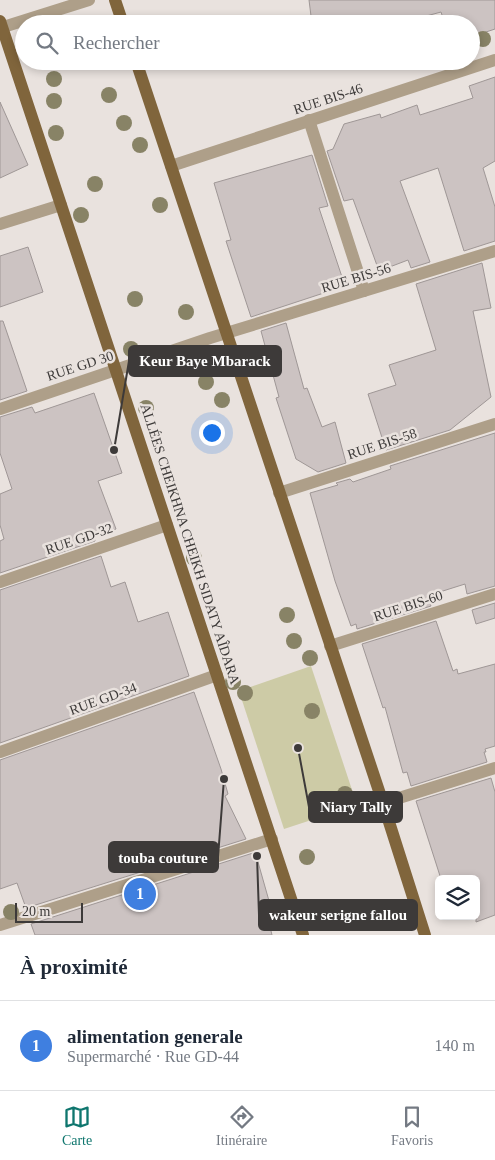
<!DOCTYPE html>
<html lang="fr">
<meta charset="utf-8">
<style>
body{margin:0;font-family:Georgia,serif;background:#f2f2f3;color:#1f2937}
.controls{position:absolute;right:15px;bottom:15px;display:grid;overflow:hidden;border-radius:8px;box-shadow:0 2px 8px #0003}
.controls button{width:45px;height:45px;display:grid;place-items:center;padding:0;border:0;border-bottom:1px solid #e0e1e3;background:#fff;color:#1f2937;font:25px sans-serif}
.scale{position:absolute;left:15px;bottom:12px;width:68px;box-sizing:border-box;padding-left:5px;border:2px solid #3d3a39;border-top:0;font-size:14px;line-height:18px;white-space:nowrap;color:#3d3a39;-webkit-text-stroke:4px #e9e2de;paint-order:stroke}
.you{position:absolute;left:211px;top:432px;width:18px;height:18px;margin:-12px;border:4px solid #fff;border-radius:50%;background:#1a73e8;box-shadow:0 0 0 8px #1a73e833}
.badge{display:grid;place-items:center;width:32px;height:32px;border-radius:50%;background:#0f766e;color:#fff;font-size:16px;font-weight:700}
.pin{position:absolute;translate:-50% -50%;border:2px solid #fff;box-shadow:0 1px 5px #0006}
.list{margin:0;padding:0;list-style:none}
h2{display:flex;justify-content:space-between;align-items:center;height:65px;margin:0;padding:0 20px;font-size:21px}
h2 small{font-size:16px;font-weight:400;color:#747a83}
.list li{display:grid;grid-template-columns:32px 1fr auto;gap:15px;align-items:center;box-sizing:border-box;height:90px;padding:0 20px;border-top:1px solid #e0e1e3}
.list b{display:block;font-size:19px;white-space:nowrap}
.list p{margin:0;font-size:16px;white-space:nowrap;color:#747a83}
.list em{font-size:16px;font-style:normal;color:#747a83}
.icon{flex:none;width:28px;height:28px;fill:none;stroke:currentColor;stroke-width:2;stroke-linecap:round;stroke-linejoin:round}
.map{position:relative;flex:none;width:495px;height:935px;overflow:hidden}
.search{position:absolute;background:#fff;box-shadow:0 2px 8px #0003;left:15px;right:15px;top:15px;height:55px;display:flex;align-items:center;gap:12px;box-sizing:border-box;padding:0 18px;border-radius:28px;color:#747a83;font-size:19px}
.sheet{height:155px;background:#fff}
nav{display:flex;justify-content:space-around;align-items:center;box-sizing:border-box;height:70px;border-top:1px solid #e0e1e3;background:#fff;font-size:14px;color:#747a83}
nav a{display:grid;justify-items:center;gap:2px}
nav .on{color:#0f766e}
.map>svg:first-child{display:block}
.green{fill:#cdcba6}
.building{fill:#ccc3c2;stroke:#9f9796}
.lines{fill:none;stroke-linecap:round;stroke-linejoin:round}
.minor{stroke:#ae9f89;stroke-width:12}
.major{stroke:#80653c;stroke-width:12}
.tree{fill:#888366}
.labels{text-anchor:middle;dominant-baseline:central;stroke-width:5;stroke-linejoin:round;paint-order:stroke}
.street-label{font-size:14px;fill:#3d3a39;stroke:#e9e2de}
.leader{fill:none;stroke:#3d3a39;stroke-width:2}
.callout-dot{fill:#3d3a39;stroke:#e9e2de;stroke-width:2}
.callout{fill:#3d3a39;stroke:#3d3a39;stroke-width:2}
.callout-label{font-size:15px;text-anchor:middle;font-weight:bold;fill:#fff}
</style>
<div class="map">
<svg width="495" height="935" viewBox="0 0 495 935">
<rect width="100%" height="100%" fill="#e9e2de"/>
<path class="green" d="M311 666 357 805 284 829 239 691Z"/>
<g class="building">
<path d="M309 0H495V29L471 37V24H445L441 12 397 24H312Z"/>
<path d="M495 77V161L483 168 495 207V241L464 251 438 168 400 181 430 262 411 268 408 260 379 271 353 199 344 201 327 151 333 149 344 124 380 114 381 118 417 105 420 115 473 98 469 86Z"/>
<path d="M0 102 28 165 0 178Z"/>
<path d="M312 155 328 206 319 208 345 286 251 317 226 241 231 240 214 183Z"/>
<path d="M28 247 43 292 0 307V256Z"/>
<path d="M482 263 491 308 473 311 491 397 450 430 386 450 368 394 396 385 389 365 436 350 416 284Z"/>
<path d="M0 321H3L27 391 0 400Z"/>
<path d="M286 323 304 389 307 388 322 427 335 422 346 463 318 472 296 459 276 398 279 397 261 331Z"/>
<path d="M94 393 122 473 98 481 116 529 94 537 95 541 0 573V541L4 539 0 525V494L12 489 0 453V417L32 407 35 413Z"/>
<path d="M495 433V586L467 594 465 584 427 596 431 606 357 629 356 624 351 626 335 581 310 493 338 485 336 483 350 479 353 482 391 469 390 466Z"/>
<path d="M101 556 111 587 125 582 138 622 168 612 189 676 0 743V590Z"/>
<path d="M495 603V618L476 624 472 610Z"/>
<path d="M436 621 453 671 457 669 458 674 495 664V746L485 749 486 752H484L487 762 411 786 407 772 403 773 385 707 383 708 362 644Z"/>
<path d="M194 692 221 769 228 794 225 796 246 839 26 908 17 883 0 889V760Z"/>
<path d="M491 778 495 792V915L476 922V879H441L416 801Z"/>
<path d="M253 853 254 856 256 855 275 922 269 923 272 935H35L31 924Z"/>
</g>
<g class="lines">
<g class="minor">
<path d="M0 28 89 0"/>
<path d="M309 120 364 291"/>
<path d="M171 166 495 60"/>
<path d="M0 224 61 205"/>
<path d="M0 409 210 338 495 251"/>
<path d="M279 493 495 424"/>
<path d="M0 582 167 525"/>
<path d="M330 646 495 594"/>
<path d="M0 752 217 675"/>
<path d="M383 803 495 768"/>
<path d="M0 925 272 839"/>
</g>
<g class="major">
<path d="M115 0 123 24"/>
<path d="M0 21 303 935"/>
<path d="M136 61 383 803 425 935"/>
</g>
</g>
<g class="tree">
<circle cx="483" cy="39" r="8"/>
<circle cx="54" cy="79" r="8"/>
<circle cx="109" cy="95" r="8"/>
<circle cx="54" cy="101" r="8"/>
<circle cx="124" cy="123" r="8"/>
<circle cx="56" cy="133" r="8"/>
<circle cx="140" cy="145" r="8"/>
<circle cx="95" cy="184" r="8"/>
<circle cx="160" cy="205" r="8"/>
<circle cx="81" cy="215" r="8"/>
<circle cx="135" cy="299" r="8"/>
<circle cx="186" cy="312" r="8"/>
<circle cx="131" cy="349" r="8"/>
<circle cx="206" cy="382" r="8"/>
<circle cx="222" cy="400" r="8"/>
<circle cx="146" cy="408" r="8"/>
<circle cx="194" cy="558" r="8"/>
<circle cx="287" cy="615" r="8"/>
<circle cx="294" cy="641" r="8"/>
<circle cx="310" cy="658" r="8"/>
<circle cx="233" cy="682" r="8"/>
<circle cx="245" cy="693" r="8"/>
<circle cx="312" cy="711" r="8"/>
<circle cx="345" cy="794" r="8"/>
<circle cx="307" cy="857" r="8"/>
<circle cx="11" cy="912" r="8"/>
</g>
<g class="labels">
<g class="street-label">
<text transform="translate(328 99) rotate(-18)">RUE BIS-46</text>
<text transform="translate(356 278) rotate(-17)">RUE BIS-56</text>
<text transform="translate(80 366) rotate(-18)">RUE GD 30</text>
<text transform="translate(382 444) rotate(-18)">RUE BIS-58</text>
<text transform="translate(79 539) rotate(-19)">RUE GD-32</text>
<text transform="translate(190 544) rotate(72)">ALLÉES CHEIKHNA CHEIKH SIDATY AÎDARA</text>
<text transform="translate(408 606) rotate(-18)">RUE BIS-60</text>
<text transform="translate(103 699) rotate(-20)">RUE GD-34</text>
</g>
</g>
<path class="leader" d="M114 450L129 361M298 748L309 807M224 779L218 857M257 856L259 915"/>
<g class="callout-dot">
<circle cx="114" cy="450" r="5"/>
<circle cx="298" cy="748" r="5"/>
<circle cx="224" cy="779" r="5"/>
<circle cx="257" cy="856" r="5"/>
</g>
<g class="callout">
<rect x="129" y="346" width="152" height="30" rx="5"/>
<rect x="309" y="792" width="93" height="30" rx="5"/>
<rect x="109" y="842" width="109" height="30" rx="5"/>
<rect x="259" y="900" width="158" height="30" rx="5"/>
</g>
<g class="callout-label">
<text x="205" y="366">Keur Baye Mbarack</text>
<text x="356" y="812">Niary Tally</text>
<text x="163" y="863">touba couture</text>
<text x="338" y="920">wakeur serigne fallou</text>
</g>
</svg>
<div class="controls">
<button><svg class="icon" aria-label="layers" viewBox="0 0 24 24"><path d="M12 4l9 5-9 5-9-5zM3 14l9 5 9-5"/></svg></button>
</div>
<div class="scale">20 m</div>
<div class="you"></div>
<div class="pin badge" style="left:140px;top:894px;background:#3f7fe0">1</div>
<div class="search"><svg class="icon" aria-label="search" viewBox="0 0 24 24"><circle cx="10" cy="10" r="6"/><path d="M15 15l6 6"/></svg>Rechercher</div>
</div>
<section class="sheet">
<h2>À proximité<small></small></h2>
<ul class="list">
<li><span class="badge" style="background:#3f7fe0">1</span><div><b>alimentation generale</b><p>Supermarché · Rue GD-44</p></div><em>140 m</em></li>
</ul>
</section>
<nav>
<a class="on"><svg class="icon" aria-label="map" viewBox="0 0 24 24"><path d="M3 6l6-2 6 2 6-2v14l-6 2-6-2-6 2zM9 4v14M15 6v14"/></svg>Carte</a>
<a><svg class="icon" aria-label="directions" viewBox="0 0 24 24"><path d="M12 3l9 9-9 9-9-9zM9 14v-3h6M13 9l2 2-2 2"/></svg>Itinéraire</a>
<a><svg class="icon" aria-label="saved" viewBox="0 0 24 24"><path d="M7 4h10v16l-5-4-5 4z"/></svg>Favoris</a>
</nav>
